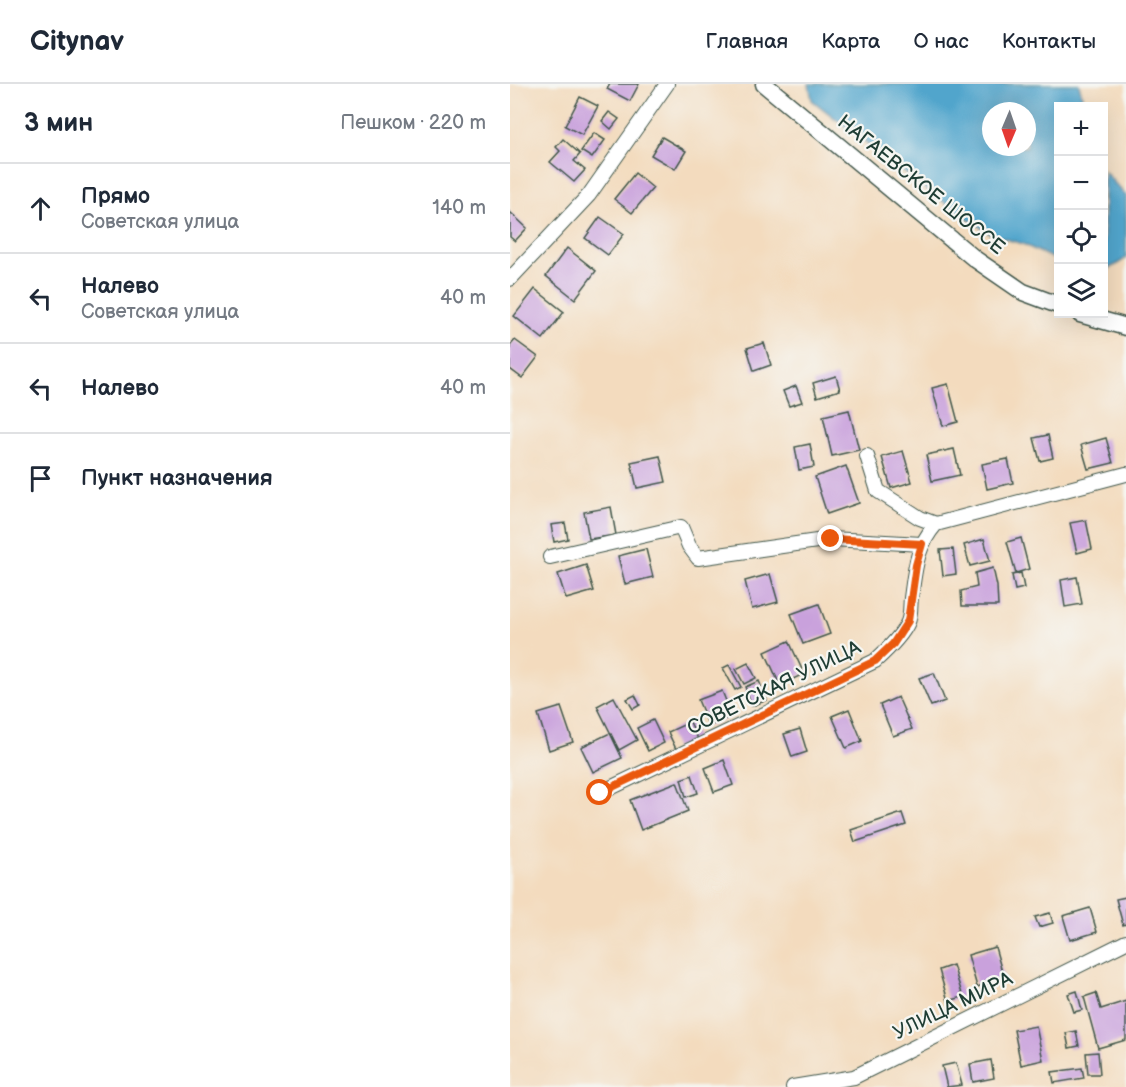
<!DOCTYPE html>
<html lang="ru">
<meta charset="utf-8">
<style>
body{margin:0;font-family:"Balsamiq Sans",sans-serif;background:#f2f2f3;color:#1f2937}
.controls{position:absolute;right:18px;top:18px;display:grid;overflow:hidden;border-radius:0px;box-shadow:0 6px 24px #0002}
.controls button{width:54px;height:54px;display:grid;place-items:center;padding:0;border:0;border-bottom:2px solid #e0e1e3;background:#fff;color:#1f2937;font:30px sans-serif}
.compass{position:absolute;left:472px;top:18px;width:54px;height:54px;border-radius:50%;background:#fff;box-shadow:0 6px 24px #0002;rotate:182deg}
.stop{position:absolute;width:18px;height:18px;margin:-14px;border:4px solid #ea580c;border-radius:50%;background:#fff}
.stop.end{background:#ea580c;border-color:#fff;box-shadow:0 2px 6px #0008}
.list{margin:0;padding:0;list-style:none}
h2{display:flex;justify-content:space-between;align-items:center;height:78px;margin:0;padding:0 24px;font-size:26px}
h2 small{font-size:20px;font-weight:400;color:#747a83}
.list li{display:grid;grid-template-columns:39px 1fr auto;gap:18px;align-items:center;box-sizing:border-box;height:90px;padding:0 24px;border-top:2px solid #e0e1e3}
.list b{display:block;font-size:22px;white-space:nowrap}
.list p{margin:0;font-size:20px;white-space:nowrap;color:#747a83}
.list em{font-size:20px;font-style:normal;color:#747a83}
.icon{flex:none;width:33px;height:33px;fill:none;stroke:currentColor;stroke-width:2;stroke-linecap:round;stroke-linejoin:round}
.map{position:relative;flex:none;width:616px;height:1003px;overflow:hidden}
header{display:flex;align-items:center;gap:36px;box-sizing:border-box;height:84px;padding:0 30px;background:#fff;border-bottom:2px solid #e0e1e3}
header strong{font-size:28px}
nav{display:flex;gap:33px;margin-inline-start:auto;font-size:21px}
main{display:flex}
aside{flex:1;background:#fff}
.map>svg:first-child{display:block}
.water{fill:#51a5cc;stroke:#387180;stroke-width:1.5;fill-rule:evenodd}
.building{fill:#c9a1dc}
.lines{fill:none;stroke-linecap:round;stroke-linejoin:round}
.minor-casing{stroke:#3f5549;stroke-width:16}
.tertiary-casing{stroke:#3f5549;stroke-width:19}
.minor{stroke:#fff;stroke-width:14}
.tertiary{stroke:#fff;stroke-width:16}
.route{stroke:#ea580c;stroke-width:8}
.labels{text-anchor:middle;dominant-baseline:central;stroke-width:4.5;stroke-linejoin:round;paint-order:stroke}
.street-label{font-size:20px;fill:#1f3d34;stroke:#f6f6f2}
</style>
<header>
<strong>Citynav</strong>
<nav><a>Главная</a><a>Карта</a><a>О нас</a><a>Контакты</a></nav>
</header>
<main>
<aside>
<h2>3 мин<small>Пешком · 220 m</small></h2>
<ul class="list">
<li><svg class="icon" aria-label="ahead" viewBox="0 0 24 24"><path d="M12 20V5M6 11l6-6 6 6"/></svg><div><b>Прямо</b><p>Советская улица</p></div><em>140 m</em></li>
<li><svg class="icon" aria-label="left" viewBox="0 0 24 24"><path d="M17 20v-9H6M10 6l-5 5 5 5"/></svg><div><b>Налево</b><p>Советская улица</p></div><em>40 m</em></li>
<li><svg class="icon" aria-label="left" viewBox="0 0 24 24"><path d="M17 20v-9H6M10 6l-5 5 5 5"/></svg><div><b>Налево</b></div><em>40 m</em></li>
<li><svg class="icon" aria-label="arrive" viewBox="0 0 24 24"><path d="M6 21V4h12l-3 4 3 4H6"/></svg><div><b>Пункт назначения</b></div></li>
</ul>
</aside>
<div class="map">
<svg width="616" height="1003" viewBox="0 0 616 1003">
<rect width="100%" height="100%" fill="#f6f6f2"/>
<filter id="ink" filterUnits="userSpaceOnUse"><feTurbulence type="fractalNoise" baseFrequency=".0167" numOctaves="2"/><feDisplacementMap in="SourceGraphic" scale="12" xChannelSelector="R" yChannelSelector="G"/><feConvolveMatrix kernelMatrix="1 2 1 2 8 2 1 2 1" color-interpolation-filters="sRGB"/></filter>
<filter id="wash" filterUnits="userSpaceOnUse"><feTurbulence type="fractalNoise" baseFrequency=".008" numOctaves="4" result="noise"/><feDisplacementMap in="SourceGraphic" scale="24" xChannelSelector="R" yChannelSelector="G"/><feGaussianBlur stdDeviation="1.35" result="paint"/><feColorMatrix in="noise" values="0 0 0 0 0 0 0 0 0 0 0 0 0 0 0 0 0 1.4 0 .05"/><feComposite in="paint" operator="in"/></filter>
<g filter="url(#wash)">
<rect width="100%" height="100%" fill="#f3dbbe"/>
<g class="water">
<path d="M299 0H569L574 22H548V177L513 160 482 151 418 107 302 16ZM481 27H517V63H481Z"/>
<path d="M594 87 616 112V174L606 181 594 186Z"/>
</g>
<g id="blocks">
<g class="building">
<path d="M100 0H129L120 17 97 5Z"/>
<path d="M70 13 88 22 72 51 55 42Z"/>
<path d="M99 28 109 35 101 45 92 37Z"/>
<path d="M84 49 95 56 82 74 71 67Z"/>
<path d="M152 53 176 67 165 85 141 71Z"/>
<path d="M53 55 70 70 64 77 75 86 64 98 40 78 50 67 46 63Z"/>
<path d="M125 89 143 104 122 129 104 115Z"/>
<path d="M0 128 17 144 5 157 0 153Z"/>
<path d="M90 133 114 150 98 171 75 154Z"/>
<path d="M57 164 86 187 65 215 36 192Z"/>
<path d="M25 205 54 228 33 255 4 232Z"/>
<path d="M5 256 28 273 12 294 0 285V262Z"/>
<path d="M254 259 261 281 244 287 237 264Z"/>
<path d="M326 292 330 306 307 313 303 299Z"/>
<path d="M438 300 448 338 433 342 422 304Z"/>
<path d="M286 302 292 318 279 322 273 307Z"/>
<path d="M339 326 349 366 322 372 313 332Z"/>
<path d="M538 351 543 374 530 377 524 354Z"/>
<path d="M596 354 603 379 578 385 571 361Z"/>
<path d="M300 360 304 383 289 386 285 363Z"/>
<path d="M444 365 450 391 422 397 416 371Z"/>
<path d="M393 367 402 398 381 404 372 373Z"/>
<path d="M150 372 156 398 127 404 121 378Z"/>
<path d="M498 375 503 399 477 405 472 380Z"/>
<path d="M336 382 349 419 317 430 305 393Z"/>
<path d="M101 423 106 451 79 455 74 428Z"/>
<path d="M576 436 582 465 567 469 560 439Z"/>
<path d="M55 439 58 455 44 458 41 441Z"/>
<path d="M511 454 519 485 506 489 497 458Z"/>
<path d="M474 455 480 477 460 482 454 461Z"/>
<path d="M136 465 143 493 115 500 108 472Z"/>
<path d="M443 465 446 490 433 492 430 466Z"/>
<path d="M76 481 84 507 56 515 48 490Z"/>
<path d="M483 484 487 502 488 522H452L451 507 467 503 465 489Z"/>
<path d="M511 489 514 504 505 506 502 491Z"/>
<path d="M260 490 268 518 242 525 235 497Z"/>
<path d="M567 493 572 520 555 523 551 496Z"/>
<path d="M309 520 320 550 293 560 281 530Z"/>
<path d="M279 557 294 590 270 601 255 568Z"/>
<path d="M238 579 246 594 234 600 226 585Z"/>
<path d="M219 581 231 603 225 606 213 584Z"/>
<path d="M424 589 435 617 421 622 409 594Z"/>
<path d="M249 597 257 616 242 622 235 603Z"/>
<path d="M212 607 222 632 199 642 188 616Z"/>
<path d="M125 611 130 621 123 625 117 615Z"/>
<path d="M104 613 127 656 109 666 87 622Z"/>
<path d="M388 613 402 645 383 652 370 621Z"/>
<path d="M51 623 63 658 39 666 28 630Z"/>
<path d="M339 625 352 657 336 664 322 632Z"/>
<path d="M143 636 154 659 138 667 127 644Z"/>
<path d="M180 638 188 655 166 665 158 648Z"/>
<path d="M290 645 297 668 282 673 274 650Z"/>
<path d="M100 649 112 674 83 688 71 663Z"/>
<path d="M214 676 223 701 204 708 195 684Z"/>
<path d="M182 691 188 709 176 713 171 695Z"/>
<path d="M167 698 178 727 131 746 120 716Z"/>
<path d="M392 729 396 741 345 758 341 746Z"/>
<path d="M616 813V840L613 841 606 815Z"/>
<path d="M580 824 587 848 560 856 553 832Z"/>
<path d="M540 829 543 839 529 843 525 833Z"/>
<path d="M485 863 494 895 467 903 458 871Z"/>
<path d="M443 881 453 913 438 917 429 886Z"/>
<path d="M567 907 572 926 564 928 558 910Z"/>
<path d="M586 909 591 925 616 917V956L588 964 574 913Z"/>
<path d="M526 942 533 976 511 981 504 946Z"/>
<path d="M566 947 569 962 559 964 556 949Z"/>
<path d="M588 968 590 990H578L576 969Z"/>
<path d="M481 976 484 994 463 998 460 980Z"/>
<path d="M446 979 452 1001 437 1003 432 982Z"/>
<path d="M572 984 574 994 544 999 542 988Z"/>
</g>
</g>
</g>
<g filter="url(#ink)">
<use href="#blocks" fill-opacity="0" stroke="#3f5549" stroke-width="1.5"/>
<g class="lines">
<defs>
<g id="minor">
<path d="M0 195 79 111 157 0"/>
<path d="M357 372 368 407 410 434 426 440"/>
<path d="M40 473 171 443 179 462 188 474 321 455 412 460"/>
<path d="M90 709 365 577C376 567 392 552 398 538 401 531 400 521 401 514 405 485 406 463 426 440L616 390"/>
<path d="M283 1003 344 993 616 858"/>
</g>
<g id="tertiary">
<path d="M254 0 465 175 513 208 548 221"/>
<path d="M570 230 616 243"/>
</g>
</defs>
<use href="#minor" class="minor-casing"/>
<use href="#tertiary" class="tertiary-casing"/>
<use href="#minor" class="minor"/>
<use href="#tertiary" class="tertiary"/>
</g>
</g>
<g class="lines" filter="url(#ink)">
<path class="route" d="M90 709 365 577 383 560 398 537 406 481 412 460 321 455"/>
</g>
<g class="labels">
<g class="street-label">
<text transform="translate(411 101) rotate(39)">НАГАЕВСКОЕ ШОССЕ</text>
<text transform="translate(264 604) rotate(-26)">СОВЕТСКАЯ УЛИЦА</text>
<text transform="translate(443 922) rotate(-26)">УЛИЦА МИРА</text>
</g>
</g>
</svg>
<div class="controls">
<button>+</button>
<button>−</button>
<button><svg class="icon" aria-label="locate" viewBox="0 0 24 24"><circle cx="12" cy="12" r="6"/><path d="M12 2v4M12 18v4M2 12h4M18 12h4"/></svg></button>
<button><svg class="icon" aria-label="layers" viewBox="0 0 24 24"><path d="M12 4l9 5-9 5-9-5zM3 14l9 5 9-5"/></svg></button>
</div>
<svg class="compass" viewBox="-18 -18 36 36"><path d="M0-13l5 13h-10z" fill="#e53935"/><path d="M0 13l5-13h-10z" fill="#747a83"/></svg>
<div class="stop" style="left:90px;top:709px"></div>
<div class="stop end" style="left:321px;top:455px"></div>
</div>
</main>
